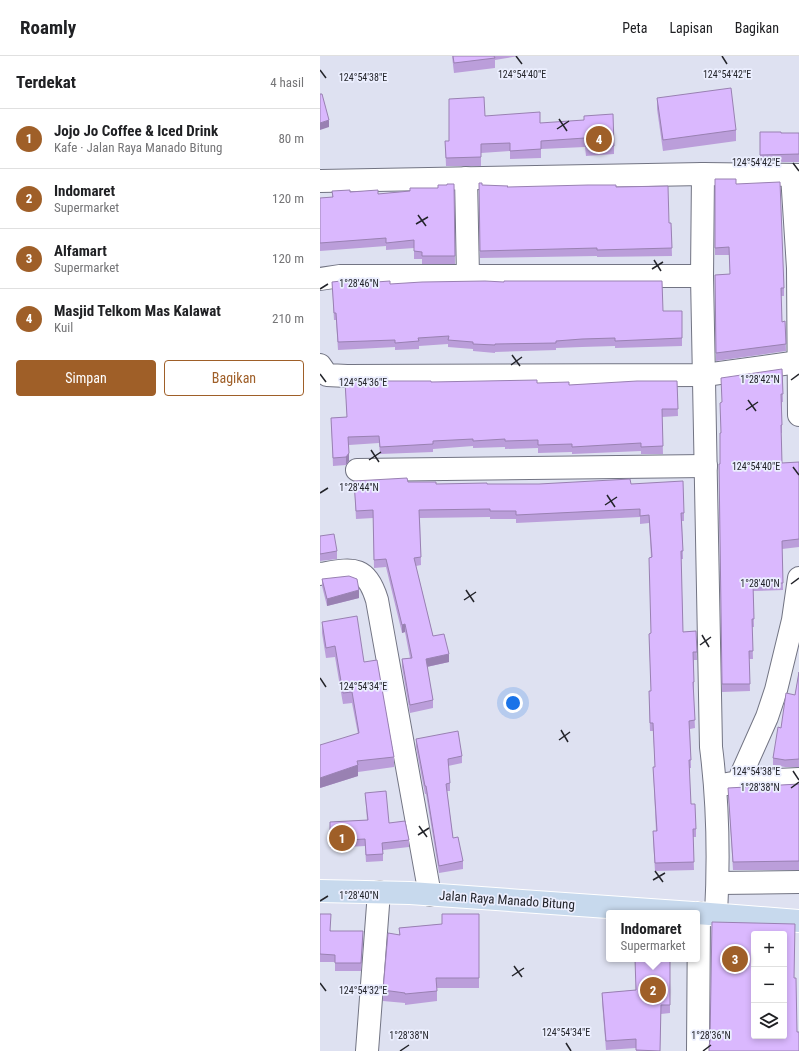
<!DOCTYPE html>
<html lang="id">
<meta charset="utf-8">
<style>
body{margin:0;font-family:"Roboto Condensed",sans-serif;background:#f2f2f2;color:#202124}
.controls{position:absolute;right:12px;bottom:12px;display:grid;overflow:hidden;border-radius:4px;box-shadow:0 2px 6px #0003}
.controls button{width:36px;height:36px;display:grid;place-items:center;padding:0;border:0;border-bottom:1px solid #e0e0e0;background:#fff;color:#202124;font:20px sans-serif}
.you{position:absolute;left:193px;top:647px;width:14px;height:14px;margin:-10px;border:3px solid #fff;border-radius:50%;background:#1a73e8;box-shadow:0 0 0 6px #1a73e833}
.badge{display:grid;place-items:center;width:26px;height:26px;border-radius:50%;background:#9f5f28;color:#fff;font-size:13px;font-weight:700}
.pin{position:absolute;translate:-50% -50%;border:2px solid #fff;box-shadow:0 1px 4px #0006}
.popup{position:absolute;left:286px;top:854px;width:94px;height:52px;box-sizing:border-box;display:grid;place-content:center;border-radius:4px;background:#fff;filter:drop-shadow(0 1px 3px #0005);font-size:13px;white-space:nowrap;color:#757577}
.popup b{font-size:15px;color:#202124}
.popup::after{content:'';position:absolute;left:50%;top:100%;margin-left:-8px;border:8px solid transparent;border-top-color:#fff}
.list{margin:0;padding:0;list-style:none}
h2{display:flex;justify-content:space-between;align-items:center;height:52px;margin:0;padding:0 16px;font-size:17px}
h2 small{font-size:13px;font-weight:400;color:#757577}
.list li{display:grid;grid-template-columns:26px 1fr auto;gap:12px;align-items:center;box-sizing:border-box;height:60px;padding:0 16px;border-top:1px solid #e0e0e0}
.list b{display:block;font-size:15px;white-space:nowrap}
.list p{margin:0;font-size:13px;white-space:nowrap;color:#757577}
.list em{font-size:13px;font-style:normal;color:#757577}
.actions{display:flex;gap:8px;padding:12px 16px}
.actions a{flex:1;padding:9px 0;border:1px solid #9f5f28;border-radius:4px;text-align:center;font-size:14px;color:#9f5f28}
.actions .main{background:#9f5f28;color:#fff}
.icon{flex:none;width:22px;height:22px;fill:none;stroke:currentColor;stroke-width:2;stroke-linecap:round;stroke-linejoin:round}
.map{position:relative;flex:none;width:479px;height:995px;overflow:hidden}
header{display:flex;align-items:center;gap:24px;box-sizing:border-box;height:56px;padding:0 20px;background:#fff;border-bottom:1px solid #e0e0e0}
header strong{font-size:19px}
nav{display:flex;gap:22px;margin-inline-start:auto;font-size:14px}
main{display:flex}
aside{flex:1;background:#fff}
.map>svg:first-child{display:block}
.lines{fill:none;stroke-linecap:round;stroke-linejoin:round}
.minor-casing{stroke:#727483;stroke-width:24}
.highway-casing{stroke:#fff;stroke-width:24}
.minor{stroke:#fff;stroke-width:22}
.highway{stroke:#c7d9ed;stroke-width:22}
.wall{fill:#bb9eda}
.shaded-wall{fill:#9981b2}
.building{fill:#dab8fe;stroke:#9981b2;fill-rule:evenodd}
.ticks{fill:none;stroke:#23242a;stroke-width:1.5}
.labels{text-anchor:middle;dominant-baseline:central;stroke-width:3.5;stroke-linejoin:round;paint-order:stroke}
.street-label{font-size:13px;fill:#23242a;stroke:#ebeefe}
.ticks-label{font-size:10px;text-anchor:middle;fill:#23242a;stroke:#ebeefe;stroke-width:3.5;stroke-linejoin:round;paint-order:stroke}
</style>
<header>
<strong>Roamly</strong>
<nav><a>Peta</a><a>Lapisan</a><a>Bagikan</a></nav>
</header>
<main>
<aside>
<h2>Terdekat<small>4 hasil</small></h2>
<ul class="list">
<li><span class="badge">1</span><div><b>Jojo Jo Coffee &amp; Iced Drink</b><p>Kafe · Jalan Raya Manado Bitung</p></div><em>80 m</em></li>
<li><span class="badge">2</span><div><b>Indomaret</b><p>Supermarket</p></div><em>120 m</em></li>
<li><span class="badge">3</span><div><b>Alfamart</b><p>Supermarket</p></div><em>120 m</em></li>
<li><span class="badge">4</span><div><b>Masjid Telkom Mas Kalawat</b><p>Kuil</p></div><em>210 m</em></li>
</ul>
<div class="actions"><a class="main">Simpan</a><a>Bagikan</a></div>
</aside>
<div class="map">
<svg width="479" height="995" viewBox="0 0 479 995">
<rect width="100%" height="100%" fill="#dee1f1"/>
<g class="lines">
<defs>
<g id="minor">
<path d="M383 118 382 220 391 691C398 746 399 803 396 859"/>
<path d="M472 119 478 212 479 359"/>
<path d="M146 122 148 220"/>
<path d="M0 125 383 118 479 119"/>
<path d="M0 223 20 220H382"/>
<path d="M0 309 7 319 27 320 385 319 479 306"/>
<path d="M37 414 386 410"/>
<path d="M0 518C32 513 46 508 57 544L110 839"/>
<path d="M418 726 479 723"/>
<path d="M396 730 418 726 447 661 456 634 473 564 479 522"/>
<path d="M398 827 479 826"/>
<path d="M47 995 59 836"/>
<path d="M378 995 379 857"/>
</g>
<g id="highway">
<path d="M0 835 90 837 373 857"/>
<path d="M377 857 479 865"/>
</g>
</defs>
<use href="#minor" class="minor-casing"/>
<use href="#highway" class="highway-casing"/>
<use href="#minor" class="minor"/>
<use href="#highway" class="highway"/>
</g>
<g class="wall">
<path d="M132 0H199L175 4V12L134 17Z"/>
<path d="M337 42 416 74V85L343 95 337 53Z"/>
<path d="M165 60 220 67 294 90V98L266 100 265 91 221 93V102L190 103V95L161 97V110H126L125 85H129Z"/>
<path d="M440 76 461 77H479V106H440Z"/>
<path d="M395 123 416 128 464 232V240H461L462 266 465 265 466 295 396 305 395 219 410 218 409 199H395Z"/>
<path d="M159 127 162 129 187 131H296L349 167H351L352 200 277 201V200L160 202Z"/>
<path d="M134 128 135 208H102V203H94V192L66 194V190L0 195V142L12 141V135L58 138 118 132Z"/>
<path d="M12 226 42 227 70 228 343 255H362V290L295 292V290L262 291 236 292V294L175 296V297L153 295V293L128 291V288L99 290V293L75 294V291L18 294 16 264H14Z"/>
<path d="M462 313 463 346H462V377H461L462 407 479 406V491L462 493 463 534 433 535 434 571H432L433 603H429L430 635 402 636 399 415 400 408 402 346Z"/>
<path d="M25 325 217 327 249 329 357 325 358 360 342 361 343 398H321V395L252 398V396L218 397V392L185 393V391L153 392V390L113 393V396L60 398 59 387 29 389V405L26 409 13 410 11 362 27 361Z"/>
<path d="M34 425 88 426 116 428H311L364 457V465H362L363 503H361L363 576 376 575 377 604H374V634H373L375 672 370 673 371 712H369L371 748 376 773V781H373L374 814 335 815 333 783 336 775 333 711H335L333 675H330L329 643V635H331L329 578 331 577V501L329 467 320 468V461L196 467V463H170V461L100 462 101 509 96 510 113 580 129 606 107 611 113 644V652L90 657 82 611V603L90 602 85 576 82 577 66 511 54 512 53 462 36 463Z"/>
<path d="M0 480 17 495V503L0 505Z"/>
<path d="M2 523 39 542 7 550 2 530Z"/>
<path d="M2 566 44 606 74 701V711L38 716V720L0 732 38 678 32 647 23 648 15 601 6 602 2 577Z"/>
<path d="M479 616V711H465L453 709V702L461 672 475 639Z"/>
<path d="M96 683 142 700V707L128 710 130 727V735H127L133 782 143 805V813L119 817 106 738H105L96 691Z"/>
<path d="M479 728V814H413L408 732Z"/>
<path d="M45 737 69 767 89 784V791L63 794V805L46 806 45 790 10 792V766L47 764Z"/>
<path d="M0 858 11 875 43 882 41 915H15V906H0Z"/>
<path d="M159 858V932H117V945L85 949V947L63 945V934L79 879V872L122 868Z"/>
<path d="M350 903V957L341 958 340 995H316V992L286 994 282 946V937L316 934Z"/>
</g>
<g class="shaded-wall">
<path d="M9 64V71L0 74V67Z"/>
<path d="M29 397V405L26 409V401Z"/>
<path d="M39 534V542L7 550V543Z"/>
<path d="M85 568V576L82 577V569Z"/>
<path d="M129 598V606L106 611V603Z"/>
<path d="M38 709V720L0 732V722Z"/>
<path d="M43 875V882L41 915V907Z"/>
</g>
<g class="building">
<path d="M133 0H174L175 2 134 7Z"/>
<path d="M411 32 416 74 343 84 337 42Z"/>
<path d="M0 38H2L9 64 0 67Z"/>
<path d="M164 41 165 60 220 56V67L264 64V60L293 58 294 90 266 91 265 82 221 85V93L190 95V87L161 88V101L126 102 125 85H129V43Z"/>
<path d="M440 76H461V77H479V98L440 99Z"/>
<path d="M395 123H416V128L460 126 464 232H461L462 266 465 265 466 288 396 297 395 219 410 218 409 191 395 192Z"/>
<path d="M159 127H162V129L188 130 187 131 268 129H296V131L348 130 349 167H351L352 192 277 194V192L160 195Z"/>
<path d="M127 128H134L135 200H102V196L94 195V184L66 187V182L0 187V142L13 141 12 135 30 134V136L58 134V138L90 135V132H118V129H127Z"/>
<path d="M21 225H42V227L70 225V228L102 226 165 225 184 226V225H342L343 255H362V282L295 285V282L262 283 236 285V287L175 288V289L153 288V286L128 284 129 280 98 282 99 285 75 287V284L18 286 16 257H14L12 226Z"/>
<path d="M462 313 463 338H461L462 369H461L462 407 479 406V483L462 485 463 527 433 528 434 563H432L433 595H429L430 628H402L399 408H400V377H401L400 347 402 346 401 322Z"/>
<path d="M217 324V327L249 326V329L317 325H357L358 353H342L343 390 321 391V387L252 391V388L218 389V384L185 385V383L153 385V383L113 385V388L60 391 59 380 28 381 29 397 26 401 13 402 11 362 27 361 25 325H111V326Z"/>
<path d="M87 422 88 426H116V428L167 427V428H219L310 423 311 428 363 425 364 457H361L363 495H361L363 576 376 575 377 596H373L374 626H373L375 664 369 665 371 704H369L371 748H375L376 773H373L374 806 335 807 333 775H337L333 711H335L333 667H330L329 635H331L329 578 331 577 329 502 332 501 329 459 320 460V453L196 459V455H170V453L99 454 101 501 94 502 113 580 124 578 129 598 106 603 113 644 90 649 82 603 92 602 85 568 82 569 66 503 54 504 53 454 36 455 34 425Z"/>
<path d="M14 478 17 495 0 498V480Z"/>
<path d="M29 520 37 523 39 534 7 543 2 523Z"/>
<path d="M37 560 44 606 57 604 74 701 37 705 38 709 0 722V689L39 677 32 636 23 637 15 590 6 592 2 566Z"/>
<path d="M479 616V703L465 704 453 702 458 671 461 672 466 637 475 639Z"/>
<path d="M138 675 142 700 128 703 130 727 126 728 133 782 138 781 143 805 119 810 106 730H105L96 683Z"/>
<path d="M479 728V805L413 806 408 732Z"/>
<path d="M66 735 69 767 85 765 89 784 62 787 63 798 46 799 45 783 10 785V766L48 764 45 737Z"/>
<path d="M0 858H11L10 875H43L41 907H15V899L0 898Z"/>
<path d="M122 858H159V922H116L117 935 85 938V937L63 934 68 877 80 879 79 872 122 868Z"/>
<path d="M392 866 475 868 474 922H476L477 976H479V995H389V990L390 985ZM434 878H464V980H434Z"/>
<path d="M315 903H350V949H341L340 995 316 994V983L286 985 282 937 316 934Z"/>
</g>
<path class="ticks" d="M196 0 202 8M402 0 407 8M0 14 6 22M239 63 247 75M237 73 249 65M473 107 479 115M98 159 106 170M96 168 108 161M334 204 341 215M332 213 343 206M0 233 8 228M192 299 200 310M191 309 202 301M0 318 6 326M471 324 479 318M428 344 436 355M426 354 438 346M51 394 59 406M49 404 61 396M473 411 479 419M0 437 8 432M287 439 295 451M285 449 297 441M471 528 479 522M146 534 154 546M144 544 156 536M382 579 389 591M380 589 391 581M0 622 6 631M241 674 248 686M239 684 250 676M473 715 479 724M471 732 479 726M99 770 107 781M98 779 109 772M335 815 343 826M333 824 345 817M0 845 8 840M194 910 202 921M192 920 204 912M0 927 6 935M246 987 251 995M80 995 89 989M383 995 391 989"/>
<g class="labels">
<g class="street-label">
<text transform="translate(187 844) rotate(4)">Jalan Raya Manado Bitung</text>
</g>
</g>
<g class="ticks-label">
<text x="202" y="22">124°54'40"E</text>
<text x="407" y="22">124°54'42"E</text>
<text x="43" y="25">124°54'38"E</text>
<text x="436" y="110">124°54'42"E</text>
<text x="39" y="231">1°28'46"N</text>
<text x="440" y="327">1°28'42"N</text>
<text x="43" y="330">124°54'36"E</text>
<text x="436" y="414">124°54'40"E</text>
<text x="39" y="435">1°28'44"N</text>
<text x="440" y="531">1°28'40"N</text>
<text x="43" y="634">124°54'34"E</text>
<text x="436" y="719">124°54'38"E</text>
<text x="440" y="735">1°28'38"N</text>
<text x="39" y="843">1°28'40"N</text>
<text x="43" y="938">124°54'32"E</text>
<text x="246" y="980">124°54'34"E</text>
<text x="89" y="983">1°28'38"N</text>
<text x="391" y="983">1°28'36"N</text>
</g>
</svg>
<div class="controls">
<button>+</button>
<button>−</button>
<button><svg class="icon" aria-label="layers" viewBox="0 0 24 24"><path d="M12 4l9 5-9 5-9-5zM3 14l9 5 9-5"/></svg></button>
</div>
<div class="you"></div>
<div class="pin badge" style="left:22px;top:782px">1</div>
<div class="pin badge" style="left:333px;top:934px">2</div>
<div class="popup"><b>Indomaret</b>Supermarket</div>
<div class="pin badge" style="left:415px;top:903px">3</div>
<div class="pin badge" style="left:279px;top:83px">4</div>
</div>
</main>
